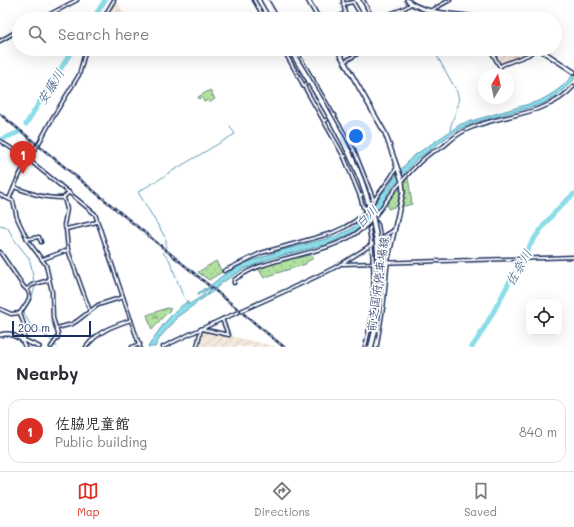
<!DOCTYPE html>
<meta charset="utf-8">
<style>
body{margin:0;font-family:Mali,"Klee One",sans-serif;background:#f2f2f3;color:#2b2b33}
.controls{position:absolute;right:12px;bottom:12px;display:grid;overflow:hidden;border-radius:8px;box-shadow:0 4px 16px #0002}
.controls button{width:36px;height:36px;display:grid;place-items:center;padding:0;border:0;border-bottom:1px solid #e1e1e2;background:#fff;color:#2b2b33;font:20px sans-serif}
.compass{position:absolute;left:478px;top:68px;width:36px;height:36px;border-radius:50%;background:#fff;box-shadow:0 4px 16px #0002;rotate:9deg}
.scale{position:absolute;left:12px;bottom:10px;width:79px;box-sizing:border-box;padding-left:4px;border:2px solid #1b2f5e;border-top:0;font-size:11px;line-height:14px;white-space:nowrap;color:#1b2f5e;-webkit-text-stroke:3px #fff;paint-order:stroke}
.you{position:absolute;left:356px;top:136px;width:14px;height:14px;margin:-10px;border:3px solid #fff;border-radius:50%;background:#1a73e8;box-shadow:0 0 0 6px #1a73e833}
.badge{display:grid;place-items:center;width:26px;height:26px;border-radius:50%;background:#d93025;color:#fff;font-size:13px;font-weight:700}
.pin{position:absolute;translate:-50% -33px;filter:drop-shadow(0 1px 2px #0008)}
.pin::after{content:'';position:absolute;top:21px;width:14px;height:12px;background:inherit;clip-path:polygon(0 0,100% 0,50% 100%)}
.list{margin:0;padding:0;list-style:none}
h2{display:flex;justify-content:space-between;align-items:center;height:52px;margin:0;padding:0 16px;font-size:17px}
h2 small{font-size:13px;font-weight:400;color:#7c7c81}
.list li{display:grid;grid-template-columns:26px 1fr auto;gap:12px;align-items:center;box-sizing:border-box;height:64px;margin:0 8px 8px;padding:0 8px;border:1px solid #e1e1e2;border-radius:12px}
.list b{display:block;font-size:15px;white-space:nowrap}
.list p{margin:0;font-size:13px;white-space:nowrap;color:#7c7c81}
.list em{font-size:13px;font-style:normal;color:#7c7c81}
.icon{flex:none;width:22px;height:22px;fill:none;stroke:currentColor;stroke-width:2;stroke-linecap:round;stroke-linejoin:round}
.map{position:relative;flex:none;width:574px;height:347px;overflow:hidden}
.search{position:absolute;background:#fff;box-shadow:0 4px 16px #0002;left:12px;right:12px;top:12px;height:44px;display:flex;align-items:center;gap:10px;box-sizing:border-box;padding:0 14px;border-radius:22px;color:#7c7c81;font-size:15px}
.sheet{height:124px;background:#fff}
nav{display:flex;justify-content:space-around;align-items:center;box-sizing:border-box;height:56px;border-top:1px solid #e1e1e2;background:#fff;font-size:11px;color:#7c7c81}
nav a{display:grid;justify-items:center;gap:2px}
nav .on{color:#d93025}
.map>svg:first-child{display:block}
.industrial{fill:url(#industrial-furrows)}
.grass{fill:url(#grass-dots);stroke:#66887e}
.forest{fill:url(#forest-firs);stroke:#66887e}
.cemetery{fill:url(#cemetery-stones);stroke:#66887e}
.water{fill:#8cdde8;stroke:#5f97b1}
.lines{fill:none;stroke-linecap:round;stroke-linejoin:round}
.stream{stroke:#5f97b1;stroke-width:1}
.river{stroke:#8cdde8;stroke-width:5}
.street-casing{stroke:#1b2f5e;stroke-width:5}
.secondary-casing{stroke:#1b2f5e;stroke-width:6}
.highway-casing{stroke:#1b2f5e;stroke-width:7}
.street{stroke:#fff;stroke-width:2}
.secondary{stroke:#fff;stroke-width:3}
.highway{stroke:#fff;stroke-width:4}
.rail-casing{stroke:#1b2f5e;stroke-width:2.5}
.rail{stroke:#fff;stroke-width:1;stroke-dasharray:3;stroke-linecap:butt}
.highway-bridge-casing{stroke:#1b2f5e;stroke-width:7;stroke-linecap:butt}
.highway-bridge{stroke:#fff;stroke-width:4}
.labels{text-anchor:middle;dominant-baseline:central;stroke-width:3.5;stroke-linejoin:round;paint-order:stroke}
.street-label{font-size:12px;fill:#1b2f5e;stroke:#fff}
.water-label{font-size:13px;font-style:italic;fill:#375a80;stroke:#fff}
</style>
<div class="map">
<svg width="574" height="347" viewBox="0 0 574 347">
<defs>
<pattern id="industrial-furrows" width="10" height="10" patternUnits="userSpaceOnUse"><rect width="10" height="10" fill="#f4e8dc"/><path d="M-1 1l2-2M0 10L10 0M9 11l2-2" fill="none" stroke="#d1c7bf"/></pattern>
<pattern id="grass-dots" width="8" height="8" patternUnits="userSpaceOnUse"><rect width="8" height="8" fill="#b2e09f"/><path d="M2 2h.1M6 6h.1" fill="none" stroke="#98c08b" stroke-width="1.8" stroke-linecap="round"/></pattern>
<pattern id="forest-firs" width="22" height="20" patternUnits="userSpaceOnUse"><rect width="22" height="20" fill="#b2e09f"/><path d="M5 1l3.5 6h-7zM16 11l3.5 6h-7z" fill="#98c08b"/></pattern>
<pattern id="cemetery-stones" width="16" height="16" patternUnits="userSpaceOnUse"><rect width="16" height="16" fill="#b2e09f"/><path d="M2 7V4a2 2 0 0 1 4 0v3zM10 15v-3a2 2 0 0 1 4 0v3z" fill="#98c08b"/></pattern>
</defs>
<rect width="100%" height="100%" fill="#fff"/>
<filter id="ink" filterUnits="userSpaceOnUse"><feTurbulence type="fractalNoise" baseFrequency=".025" numOctaves="2"/><feDisplacementMap in="SourceGraphic" scale="8" xChannelSelector="R" yChannelSelector="G"/><feConvolveMatrix kernelMatrix="1 2 1 2 8 2 1 2 1" color-interpolation-filters="sRGB"/></filter>
<g filter="url(#ink)">
<g class="industrial">
<path d="M116 0 124 14 117 17 114 12 105 18Z"/>
<path d="M491 49H534L528 54 500 64Z"/>
<path d="M202 329 278 347H198Z"/>
</g>
<g class="grass">
<path d="M408 177 412 204 401 207 405 188 404 181Z"/>
<path d="M400 184V192L397 206 388 209 387 205 397 187Z"/>
<path d="M308 253 314 258 306 262V264L274 274 264 278 258 268Z"/>
<path d="M216 261 222 272 209 280 198 272Z"/>
</g>
<path class="forest" d="M210 90 215 99 209 103 208 100 204 102 202 97 199 99 198 97Z"/>
<path class="cemetery" d="M167 308 171 309 161 319 152 330 147 315Z"/>
<path class="water" d="M574 73V80L555 97 542 104 476 122 457 130 416 160 393 186 379 208 364 225 352 233 328 244 272 258 242 270 223 282 212 292 177 317 175 319 176 320 160 337 155 347H148C159 329 171 313 188 301V305L207 293 213 287 198 295V293L205 288V290L222 276 243 264 282 250 334 237 349 230 361 222 368 214 383 192 387 189 394 178 412 157 461 124 539 101C553 94 565 86 574 73Z"/>
<g class="lines">
<g class="stream">
<path d="M431 9 446 0"/>
<path d="M415 19 427 11"/>
<path d="M433 49 455 88"/>
<path d="M450 131C451 117 464 103 456 90"/>
<path d="M167 174 235 134 230 126"/>
<path d="M165 176 138 192 165 237"/>
<path d="M0 225 7 227 16 242 29 258 31 265 35 287 31 300 24 311 25 315 31 326 48 337 57 347"/>
<path d="M166 249V239"/>
<path d="M164 251 163 253 169 259 176 277"/>
<path d="M177 280 183 296 187 302"/>
</g>
<g class="river">
<path d="M93 19 105 0"/>
<path d="M26 124 73 49"/>
<path d="M0 140 19 132"/>
<path d="M472 347C507 297 525 233 574 194"/>
</g>
<defs>
<g id="street">
<path d="M254 0 265 19"/>
<path d="M267 0 278 19"/>
<path d="M363 0 373 19"/>
<path d="M343 4 353 2 363 19"/>
<path d="M41 19 77 0"/>
<path d="M103 19 114 0"/>
<path d="M336 19 345 13 343 0"/>
<path d="M376 19 403 9 411 4"/>
<path d="M416 19 450 0"/>
<path d="M0 41 19 30"/>
<path d="M283 49 344 157 360 196 363 207 365 208 373 198 354 150 295 49"/>
<path d="M490 49 500 67 502 65 528 55 536 49"/>
<path d="M344 62 365 49"/>
<path d="M303 86 313 79"/>
<path d="M324 121 335 115"/>
<path d="M0 141 28 159 95 214 140 347"/>
<path d="M344 157 354 150"/>
<path d="M14 187C33 194 43 198 63 198L69 192"/>
<path d="M0 195 13 201 17 218 28 241 46 265 52 292 53 318 58 334V337L51 347"/>
<path d="M360 196 370 191"/>
<path d="M64 198 67 209 64 225 66 229"/>
<path d="M9 199 17 180 28 159 39 143 53 117 79 75 86 49"/>
<path d="M27 239 39 237 41 242"/>
<path d="M0 252 24 287C36 296 25 304 20 313L24 325V341"/>
<path d="M43 259 68 250"/>
<path d="M343 264 574 257"/>
<path d="M224 271 261 253 332 233 345 227 355 221 366 211 391 177 397 167"/>
<path d="M234 283V280C244 273 255 267 267 264 296 254 329 251 355 234 374 222 383 204 397 187 407 175 418 162 431 153 435 150 441 149 444 146 451 140 456 135 464 131 499 113 546 118 574 86"/>
<path d="M27 289 32 285 49 280"/>
<path d="M0 309 11 314 20 313"/>
<path d="M90 311 68 250 66 229 97 222"/>
<path d="M222 319 228 334"/>
<path d="M57 328 72 324 77 321 98 305 123 297"/>
<path d="M202 329 229 335"/>
<path d="M21 339 25 347"/>
<path d="M86 347C98 331 113 326 131 320"/>
<path d="M132 347 140 344"/>
<path d="M163 347C219 319 276 297 332 269 353 258 373 243 394 230"/>
<path d="M197 347 201 329"/>
<path d="M365 347C375 308 376 268 369 229L376 222 378 225 382 247 385 249 389 250"/>
</g>
<g id="secondary">
<path d="M308 0 319 19"/>
<path d="M407 0C424 16 463 13 485 19"/>
<path d="M337 49 385 133 402 181 403 192 387 263 383 305 376 347"/>
<path d="M539 49 574 72"/>
<path d="M0 335 5 334H10L39 347"/>
</g>
<path id="highway" d="M264 0 275 19"/>
</defs>
<use href="#street" class="street-casing"/>
<use href="#secondary" class="secondary-casing"/>
<use href="#highway" class="highway-casing"/>
<use href="#street" class="street"/>
<use href="#secondary" class="secondary"/>
<use href="#highway" class="highway"/>
<defs>
<path id="rail" d="M0 114 284 347"/>
</defs>
<use href="#rail" class="rail-casing"/>
<use href="#rail" class="rail"/>
<defs>
<path id="highway-bridge" d="M290 49C315 91 343 134 361 180 381 232 386 293 371 347"/>
</defs>
<use href="#highway-bridge" class="highway-bridge-casing"/>
<use href="#highway-bridge" class="highway-bridge"/>
</g>
</g>
<g class="labels">
<g class="street-label">
<text transform="translate(377 284) rotate(-82)">前芝国府停車場線</text>
</g>
<g class="water-label">
<text transform="translate(50 86) rotate(-58)">安藤川</text>
<text transform="translate(366 216) rotate(-45)">白川</text>
<text transform="translate(518 267) rotate(-60)">佐奈川</text>
</g>
</g>
</svg>
<div class="controls">
<button><svg class="icon" aria-label="locate" viewBox="0 0 24 24"><circle cx="12" cy="12" r="6"/><path d="M12 2v4M12 18v4M2 12h4M18 12h4"/></svg></button>
</div>
<svg class="compass" viewBox="-18 -18 36 36"><path d="M0-13l5 13h-10z" fill="#e53935"/><path d="M0 13l5-13h-10z" fill="#7c7c81"/></svg>
<div class="scale">200 m</div>
<div class="you"></div>
<div class="pin badge" style="left:23px;top:174px">1</div>
<div class="search"><svg class="icon" aria-label="search" viewBox="0 0 24 24"><circle cx="10" cy="10" r="6"/><path d="M15 15l6 6"/></svg>Search here</div>
</div>
<section class="sheet">
<h2>Nearby<small></small></h2>
<ul class="list">
<li><span class="badge">1</span><div><b>佐脇児童館</b><p>Public building</p></div><em>840 m</em></li>
</ul>
</section>
<nav>
<a class="on"><svg class="icon" aria-label="map" viewBox="0 0 24 24"><path d="M3 6l6-2 6 2 6-2v14l-6 2-6-2-6 2zM9 4v14M15 6v14"/></svg>Map</a>
<a><svg class="icon" aria-label="directions" viewBox="0 0 24 24"><path d="M12 3l9 9-9 9-9-9zM9 14v-3h6M13 9l2 2-2 2"/></svg>Directions</a>
<a><svg class="icon" aria-label="saved" viewBox="0 0 24 24"><path d="M7 4h10v16l-5-4-5 4z"/></svg>Saved</a>
</nav>
